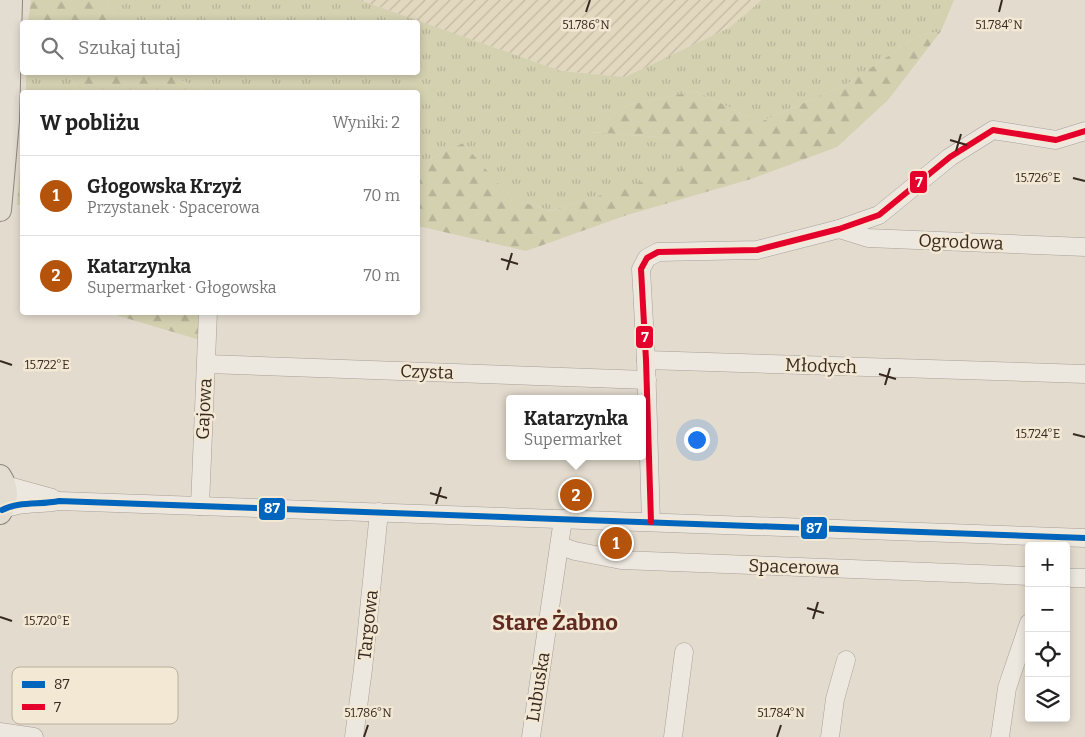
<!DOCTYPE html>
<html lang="pl">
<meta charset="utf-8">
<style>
body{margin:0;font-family:Bitter,serif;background:#f6f6f6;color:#222}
.controls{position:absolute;right:15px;bottom:15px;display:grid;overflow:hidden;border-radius:5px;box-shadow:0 2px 8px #0003}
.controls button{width:45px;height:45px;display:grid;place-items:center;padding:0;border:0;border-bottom:1px solid #e0e0e0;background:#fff;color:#222;font:25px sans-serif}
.you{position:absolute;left:696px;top:439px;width:18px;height:18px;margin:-12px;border:4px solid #fff;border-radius:50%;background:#1a73e8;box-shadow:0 0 0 8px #1a73e833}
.badge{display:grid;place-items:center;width:32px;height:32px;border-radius:50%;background:#b45309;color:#fff;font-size:16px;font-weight:700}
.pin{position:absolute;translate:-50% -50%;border:2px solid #fff;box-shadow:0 1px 5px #0006}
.popup{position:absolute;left:506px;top:395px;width:140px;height:65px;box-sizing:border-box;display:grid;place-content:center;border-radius:5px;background:#fff;filter:drop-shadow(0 1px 4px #0005);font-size:16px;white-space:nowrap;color:#767676}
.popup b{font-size:19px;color:#222}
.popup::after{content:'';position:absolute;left:50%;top:100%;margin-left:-10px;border:10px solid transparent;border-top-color:#fff}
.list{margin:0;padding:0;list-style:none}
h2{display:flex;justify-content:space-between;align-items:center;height:65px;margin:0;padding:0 20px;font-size:21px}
h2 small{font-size:16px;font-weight:400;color:#767676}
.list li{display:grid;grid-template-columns:32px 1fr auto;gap:15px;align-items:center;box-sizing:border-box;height:80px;padding:0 20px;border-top:1px solid #e0e0e0}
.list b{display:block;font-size:19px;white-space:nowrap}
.list p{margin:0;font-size:16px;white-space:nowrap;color:#767676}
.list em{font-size:16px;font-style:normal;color:#767676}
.icon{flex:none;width:28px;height:28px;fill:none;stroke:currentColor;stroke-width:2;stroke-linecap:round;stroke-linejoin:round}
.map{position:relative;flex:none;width:1085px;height:737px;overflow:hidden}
.search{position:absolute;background:#fff;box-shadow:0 2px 8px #0003;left:20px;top:20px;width:400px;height:55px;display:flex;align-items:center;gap:12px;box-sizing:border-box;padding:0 18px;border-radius:5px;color:#767676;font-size:19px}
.panel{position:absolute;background:#fff;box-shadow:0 2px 8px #0003;left:20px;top:90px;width:400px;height:225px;border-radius:5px}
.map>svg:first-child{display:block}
.farmland{fill:url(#farmland-furrows)}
.grass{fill:url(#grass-tufts)}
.forest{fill:url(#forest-firs)}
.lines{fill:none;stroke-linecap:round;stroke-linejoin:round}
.minor-casing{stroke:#a8a097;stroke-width:19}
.major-casing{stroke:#8e867e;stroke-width:24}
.minor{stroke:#ece7df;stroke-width:18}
.major{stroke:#e3dcd1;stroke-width:22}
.bus-1-casing{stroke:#f3e8d4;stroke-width:10}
.bus-2-casing{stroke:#f3e8d4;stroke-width:10}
.bus-1{stroke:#0065bd;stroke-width:6}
.bus-2{stroke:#e4002b;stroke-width:6}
.ticks{fill:none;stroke:#37291f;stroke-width:2}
.labels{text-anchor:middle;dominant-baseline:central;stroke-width:5;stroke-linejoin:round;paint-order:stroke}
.street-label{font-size:18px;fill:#37291f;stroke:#f3e8d4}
.district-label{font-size:22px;font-weight:bold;fill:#612a21;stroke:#f3e8d4}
.key{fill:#f3e8d4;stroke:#bbaf9e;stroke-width:1}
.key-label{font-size:14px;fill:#37291f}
.ticks-label{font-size:12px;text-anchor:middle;fill:#37291f;stroke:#f3e8d4;stroke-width:5;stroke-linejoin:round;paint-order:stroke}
.line-badge{stroke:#f3e8d4;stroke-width:2}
.badge-label{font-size:14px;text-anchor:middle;font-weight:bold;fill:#fff}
</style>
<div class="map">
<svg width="1085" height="737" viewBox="0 0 1085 737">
<defs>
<pattern id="farmland-furrows" width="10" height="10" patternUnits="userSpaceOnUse" patternTransform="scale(1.25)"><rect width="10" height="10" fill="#e2d8bf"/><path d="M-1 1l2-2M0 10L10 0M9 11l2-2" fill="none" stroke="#c2b9a4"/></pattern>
<pattern id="grass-tufts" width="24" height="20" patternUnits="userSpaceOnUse" patternTransform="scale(1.25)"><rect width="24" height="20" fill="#d4d1b1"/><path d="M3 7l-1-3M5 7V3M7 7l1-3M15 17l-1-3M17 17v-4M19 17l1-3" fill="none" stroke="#b7b398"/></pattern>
<pattern id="forest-firs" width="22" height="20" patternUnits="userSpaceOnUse" patternTransform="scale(1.25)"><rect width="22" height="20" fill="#d4d1b1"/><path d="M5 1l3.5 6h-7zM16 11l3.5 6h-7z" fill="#b7b398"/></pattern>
</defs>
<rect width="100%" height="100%" fill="#e3dbce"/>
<path class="farmland" d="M359 0H762L729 28 625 77 561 71Z"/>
<g class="grass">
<path d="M107 0H359L561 71 625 77 729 28 762 0H954L941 31 918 36 847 84 760 122 695 91 628 105 589 132 672 138 683 169 551 211 512 199 463 143 418 165V92H209L164 73 418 72V22H117Z"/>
<path d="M26 72 69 73 77 92H26Z"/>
<path d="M22 145V205H17Z"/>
</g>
<g class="forest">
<path d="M31 0H107L117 22H28Z"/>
<path d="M941 31 888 100 837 147 751 179 627 215 526 251 418 226V165L463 143 512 199 551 211 682 169 672 138 589 132 628 105 695 91 760 122 847 84 918 36Z"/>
<path d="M69 73H164L209 92H77Z"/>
<path d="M109 313H201L200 340Z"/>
</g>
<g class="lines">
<defs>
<g id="minor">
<path d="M839 229 868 238 1085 247"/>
<path d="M646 360 1085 374"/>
<path d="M207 364 647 380"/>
<path d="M5 485 52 498"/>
<path d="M200 506 208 312"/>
<path d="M2 510C19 501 41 505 59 501L1085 538"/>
<path d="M651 522 646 360 641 269 647 258 658 252 757 250 839 229 879 215 950 157 993 130 1056 140 1085 131"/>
<path d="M560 546 575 551 621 560 1029 576"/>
<path d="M1066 578H1085"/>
<path d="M0 732 34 737"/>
<path d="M354 737 363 669 379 512"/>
<path d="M531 737 563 519"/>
<path d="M673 737 684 652"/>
<path d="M830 737 835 699 846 660"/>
<path d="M1000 737 1007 688 1029 623"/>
</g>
<g id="major">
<path d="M0 210 8 121 11 0"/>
<path d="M0 476C8 488 8 501 0 513"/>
</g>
</defs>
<use href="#minor" class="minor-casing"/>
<use href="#major" class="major-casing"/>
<use href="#minor" class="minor"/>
<use href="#major" class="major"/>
<defs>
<path id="bus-1" d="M2 510C19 501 41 505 59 501L1085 538"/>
<path id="bus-2" d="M651 522 646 360 641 269 647 258 658 252 757 250 839 229 879 215 950 157 993 130 1056 140 1085 131"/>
</defs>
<use href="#bus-1" class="bus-1-casing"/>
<use href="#bus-2" class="bus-2-casing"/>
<use href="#bus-1" class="bus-1"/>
<use href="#bus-2" class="bus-2"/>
</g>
<path class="ticks" d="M586 12 590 0M999 12 1002 0M950 140 967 145M956 151 961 134M1073 178 1085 181M501 259 518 264M507 270 512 253M0 361 12 365M879 374 896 379M885 385 890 368M1073 434 1085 437M430 493 447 498M436 504 441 487M807 608 824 613M0 617 12 621M813 619 818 602M364 737 368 725M777 737 781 725"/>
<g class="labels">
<g class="street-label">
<text transform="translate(961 242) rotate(2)">Ogrodowa</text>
<text transform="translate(821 366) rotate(2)">Młodych</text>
<text transform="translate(427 372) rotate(2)">Czysta</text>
<text transform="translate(204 409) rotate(-87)">Gajowa</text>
<text transform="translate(794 567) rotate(2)">Spacerowa</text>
<text transform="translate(368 625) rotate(-84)">Targowa</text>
<text transform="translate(538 687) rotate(-81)">Lubuska</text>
</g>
<g class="district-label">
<text x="555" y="622">Stare Żabno</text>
</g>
</g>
<rect x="12" y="667" width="166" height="57" rx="8" class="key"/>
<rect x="22" y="681" width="23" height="7" fill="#0065bd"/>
<rect x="22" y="704" width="23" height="6" fill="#e4002b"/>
<g class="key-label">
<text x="54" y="689">87</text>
<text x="54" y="712">7</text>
</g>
<g class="ticks-label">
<text x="586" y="29">51.786°N</text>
<text x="999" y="29">51.784°N</text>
<text x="1038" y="182">15.726°E</text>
<text x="47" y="369">15.722°E</text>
<text x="1038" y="438">15.724°E</text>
<text x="47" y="625">15.720°E</text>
<text x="368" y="717">51.786°N</text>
<text x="781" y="717">51.784°N</text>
</g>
<g class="line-badge">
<rect x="909" y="170" width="19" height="24" rx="5" fill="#e4002b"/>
<rect x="635" y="325" width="19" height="24" rx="5" fill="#e4002b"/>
<rect x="258" y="497" width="28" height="24" rx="5" fill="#0065bd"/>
<rect x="800" y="516" width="28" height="24" rx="5" fill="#0065bd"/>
</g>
<g class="badge-label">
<text x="919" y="187">7</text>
<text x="645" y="342">7</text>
<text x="272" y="513">87</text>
<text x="814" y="533">87</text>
</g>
</svg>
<div class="controls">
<button>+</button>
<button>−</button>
<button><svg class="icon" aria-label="locate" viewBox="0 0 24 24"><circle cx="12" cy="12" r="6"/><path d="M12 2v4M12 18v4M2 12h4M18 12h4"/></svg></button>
<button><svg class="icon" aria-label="layers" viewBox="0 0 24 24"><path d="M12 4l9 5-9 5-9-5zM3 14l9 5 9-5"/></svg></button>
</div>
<div class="you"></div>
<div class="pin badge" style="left:616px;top:543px">1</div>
<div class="pin badge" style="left:576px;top:495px">2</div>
<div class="popup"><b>Katarzynka</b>Supermarket</div>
<div class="search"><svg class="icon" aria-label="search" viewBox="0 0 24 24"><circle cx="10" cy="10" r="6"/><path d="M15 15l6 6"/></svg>Szukaj tutaj</div>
<section class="panel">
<h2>W pobliżu<small>Wyniki: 2</small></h2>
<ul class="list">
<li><span class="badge">1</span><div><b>Głogowska Krzyż</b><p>Przystanek · Spacerowa</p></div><em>70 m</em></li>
<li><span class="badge">2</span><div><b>Katarzynka</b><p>Supermarket · Głogowska</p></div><em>70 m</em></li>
</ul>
</section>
</div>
